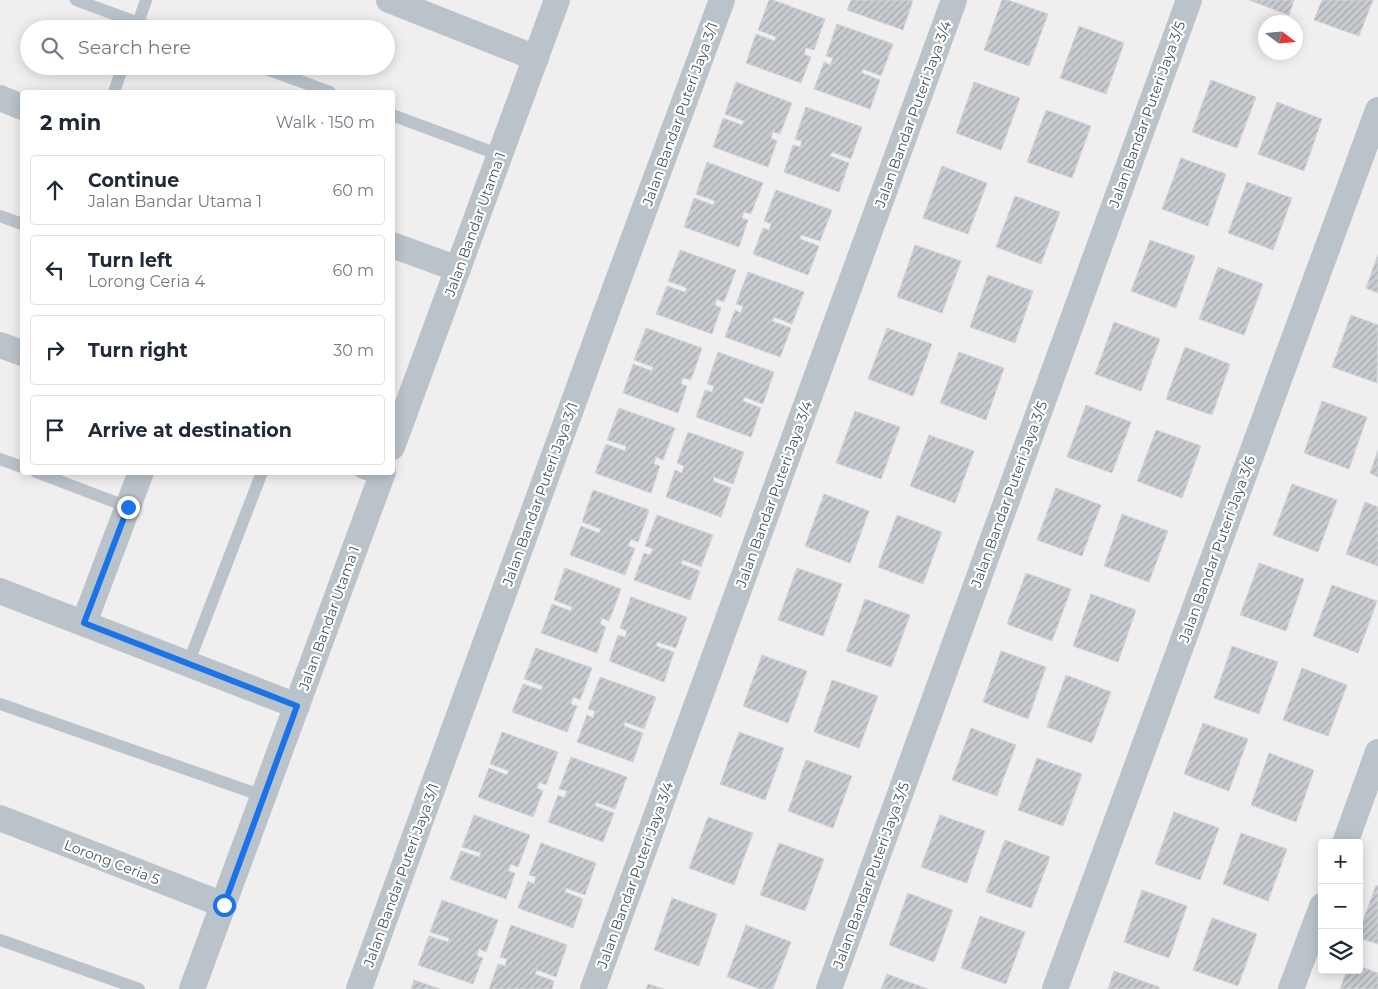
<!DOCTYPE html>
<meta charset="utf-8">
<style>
body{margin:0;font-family:Montserrat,sans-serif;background:#f6f6f7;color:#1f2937}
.controls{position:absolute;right:15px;bottom:15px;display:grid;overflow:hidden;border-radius:5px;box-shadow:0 2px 12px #0003}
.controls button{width:45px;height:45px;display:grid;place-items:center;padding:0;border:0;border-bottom:1px solid #e0e1e3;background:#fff;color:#1f2937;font:25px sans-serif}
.compass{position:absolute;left:1258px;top:15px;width:45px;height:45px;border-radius:50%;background:#fff;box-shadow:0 2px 12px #0003;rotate:106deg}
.stop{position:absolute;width:15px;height:15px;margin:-11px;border:4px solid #1a73e8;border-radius:50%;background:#fff}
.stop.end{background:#1a73e8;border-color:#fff;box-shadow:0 1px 5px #0008}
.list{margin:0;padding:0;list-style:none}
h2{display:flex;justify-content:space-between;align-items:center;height:65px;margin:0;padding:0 20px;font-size:21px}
h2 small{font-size:16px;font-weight:400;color:#747a83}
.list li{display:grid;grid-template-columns:32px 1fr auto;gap:15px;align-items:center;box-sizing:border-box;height:70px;margin:0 10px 10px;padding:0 10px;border:1px solid #e0e1e3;border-radius:5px}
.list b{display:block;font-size:19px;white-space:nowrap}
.list p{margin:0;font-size:16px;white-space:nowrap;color:#747a83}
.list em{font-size:16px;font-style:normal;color:#747a83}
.icon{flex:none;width:28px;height:28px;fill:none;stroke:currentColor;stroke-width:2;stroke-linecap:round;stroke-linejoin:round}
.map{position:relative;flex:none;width:1378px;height:989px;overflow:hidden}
.search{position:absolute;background:#fff;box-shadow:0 2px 12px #0003;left:20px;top:20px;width:375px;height:55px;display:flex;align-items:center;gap:12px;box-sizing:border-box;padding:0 18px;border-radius:28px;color:#747a83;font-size:19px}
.panel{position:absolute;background:#fff;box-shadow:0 2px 12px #0003;left:20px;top:90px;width:375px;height:385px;border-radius:5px}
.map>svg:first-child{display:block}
.building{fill:url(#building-hatch);stroke:#d2d4d9}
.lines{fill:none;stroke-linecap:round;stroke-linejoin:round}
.lane{stroke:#bac3ca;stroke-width:12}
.street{stroke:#bac3ca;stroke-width:26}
.route{stroke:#1a73e8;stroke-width:6}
.labels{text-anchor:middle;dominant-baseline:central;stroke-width:4.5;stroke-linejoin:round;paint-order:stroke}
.street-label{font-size:14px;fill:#47525a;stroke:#fff}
</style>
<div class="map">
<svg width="1378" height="989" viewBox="0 0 1378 989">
<defs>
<pattern id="building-hatch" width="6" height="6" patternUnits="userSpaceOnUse" patternTransform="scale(1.25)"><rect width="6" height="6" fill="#c8cbd0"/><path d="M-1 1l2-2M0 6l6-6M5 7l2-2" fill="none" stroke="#a4a7ac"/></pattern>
</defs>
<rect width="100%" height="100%" fill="#f0eeee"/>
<g class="building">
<path d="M769 0H773L825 19 814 50 806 48 804 54 811 57 801 83 746 63 756 34 775 41 776 37 758 30Z"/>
<path d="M851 0H913L903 30 847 10Z"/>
<path d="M1002 0H1008L1048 14 1029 66 984 50Z"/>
<path d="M1249 0H1294L1289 15Z"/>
<path d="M1322 0H1373L1359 36 1314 20Z"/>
<path d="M837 24 893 44 881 76 863 69 862 73 880 80 870 109 814 89 824 62 830 65 833 58 826 56Z"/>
<path d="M1079 26 1124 43 1106 94 1060 78Z"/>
<path d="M1211 80 1256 97 1237 148 1192 132Z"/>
<path d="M736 82 792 103 780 134 773 132 771 138 777 141 768 167 713 147 723 118 742 125 744 121 725 114Z"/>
<path d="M974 82 1020 98 1001 150 956 133Z"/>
<path d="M1277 102 1322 119 1304 171 1258 154Z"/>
<path d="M806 107 862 127 851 159 832 152 830 156 849 163 839 192 784 172 793 145 800 147 802 141 795 139Z"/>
<path d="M1046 110 1091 126 1072 178 1027 162Z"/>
<path d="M1181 158 1226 174 1208 226 1162 209Z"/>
<path d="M707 162 763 183 751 214 744 212 742 218 748 220 739 247 684 227 694 198 713 205 715 201 696 194Z"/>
<path d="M942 166 987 183 968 234 923 218Z"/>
<path d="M1247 182 1292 198 1273 250 1228 233Z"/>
<path d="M776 190 832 210 820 241 801 235 800 239 819 246 808 275 753 254 763 228 769 230 771 224 764 221Z"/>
<path d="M1015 196 1060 212 1041 264 996 247Z"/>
<path d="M1150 240 1195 256 1176 308 1131 291Z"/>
<path d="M915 245 961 261 942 313 897 297Z"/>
<path d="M680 250 736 270 724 302 717 299 715 305 721 308 712 334 656 314 667 286 685 292 687 288 668 281Z"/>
<path d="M1378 254V293L1366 288Z"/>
<path d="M1218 267 1263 284 1244 335 1199 319Z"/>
<path d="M748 272 804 292 792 324 774 317 772 321 791 328 780 357 725 337 735 310 741 313 743 306 736 304Z"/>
<path d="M988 275 1033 291 1015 343 970 327Z"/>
<path d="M1351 315 1378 325 1377 383 1332 367Z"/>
<path d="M1114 322 1160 339 1141 391 1095 374Z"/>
<path d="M646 328 702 348 691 380 683 378 681 384 687 386 678 413 623 393 633 364 652 371 653 367 634 360Z"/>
<path d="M887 328 932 344 913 396 868 379Z"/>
<path d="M1185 347 1230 364 1212 415 1166 399Z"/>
<path d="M718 352 774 372 763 404 744 397 743 401 761 408 751 437 696 417 705 390 712 392 714 386 707 384Z"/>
<path d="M959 352 1004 368 986 420 940 403Z"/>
<path d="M1322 401 1367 417 1349 469 1304 453Z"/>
<path d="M1086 405 1131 422 1112 473 1067 457Z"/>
<path d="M619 408 675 428 663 460 656 457 654 464 660 466 651 493 595 473 606 444 625 451 626 446 607 440Z"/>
<path d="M855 411 900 427 881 479 836 463Z"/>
<path d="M1156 430 1201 446 1182 498 1137 481Z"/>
<path d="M688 432 744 452 733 484 714 477 713 481 731 488 721 517 666 497 675 470 682 473 684 466 677 463Z"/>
<path d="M929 435 974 451 955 503 910 486Z"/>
<path d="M1378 450V477L1370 473Z"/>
<path d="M1292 484 1337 500 1318 552 1273 535Z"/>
<path d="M1056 488 1101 505 1082 556 1037 540Z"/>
<path d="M593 490 649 510 638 542 631 539 628 546 635 548 625 575 570 555 581 526 599 533 601 529 582 522Z"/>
<path d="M824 494 869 511 850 563 805 546Z"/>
<path d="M1365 502 1378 507V566L1346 554Z"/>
<path d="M1122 514 1168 531 1149 582 1104 566Z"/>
<path d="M657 515 713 535 701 567 683 560 681 564 700 571 690 600 634 580 644 553 650 555 653 549 645 546Z"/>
<path d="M897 515 942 532 923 584 878 567Z"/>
<path d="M1259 563 1304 579 1286 631 1240 615Z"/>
<path d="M565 568 621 589 609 621 602 618 600 624 606 627 597 653 541 633 552 604 571 611 572 607 554 600Z"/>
<path d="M797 568 842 584 823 636 778 620Z"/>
<path d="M1026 573 1071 589 1052 641 1007 624Z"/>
<path d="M1332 585 1377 601 1358 653 1313 636Z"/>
<path d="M1091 594 1136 610 1118 662 1073 646Z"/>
<path d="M631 597 687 617 676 648 657 642 656 646 674 652 664 682 609 661 618 635 625 637 627 631 620 628Z"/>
<path d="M865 599 910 615 891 667 846 651Z"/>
<path d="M1232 646 1278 662 1259 714 1214 698Z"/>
<path d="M536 648 592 668 580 700 573 697 571 704 577 706 567 732 512 712 523 684 541 690 543 686 524 679Z"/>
<path d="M1001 651 1046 667 1028 719 983 702Z"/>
<path d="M762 655 807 671 788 723 743 706Z"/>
<path d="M1302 668 1347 685 1328 736 1283 720Z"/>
<path d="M1066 675 1111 692 1092 743 1047 727Z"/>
<path d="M600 677 656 697 644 729 625 722 624 726 643 733 633 762 577 742 587 715 593 718 595 711 588 709Z"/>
<path d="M832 680 878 696 859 748 814 732Z"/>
<path d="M1203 723 1248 739 1229 791 1184 774Z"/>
<path d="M971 728 1016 745 997 796 952 780Z"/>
<path d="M502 732 558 752 546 785 539 782 537 788 543 791 533 817 478 797 489 768 507 775 509 771 490 764Z"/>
<path d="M739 732 784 748 765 800 720 784Z"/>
<path d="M1269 753 1314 770 1296 822 1251 805Z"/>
<path d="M571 757 627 777 615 809 596 802 595 806 614 813 603 842 548 822 558 795 564 798 567 791 559 789Z"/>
<path d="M1037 758 1082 774 1063 826 1018 810Z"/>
<path d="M806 760 852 776 833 828 788 811Z"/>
<path d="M1174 812 1219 828 1200 880 1155 864Z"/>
<path d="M474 815 530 835 518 867 511 864 508 871 515 873 506 899 450 879 461 851 479 857 481 853 462 847Z"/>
<path d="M940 815 985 831 967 883 921 867Z"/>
<path d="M708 817 753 833 734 885 689 868Z"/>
<path d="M1241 833 1287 849 1268 901 1223 884Z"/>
<path d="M1005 840 1050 857 1031 908 986 892Z"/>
<path d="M541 843 596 863 585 895 566 888 565 892 583 899 573 928 518 908 528 881 534 884 536 877 529 875Z"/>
<path d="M779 843 824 859 805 911 760 895Z"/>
<path d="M1376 885 1378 886V944L1359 938V932Z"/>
<path d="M1142 890 1187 906 1169 958 1124 942Z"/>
<path d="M908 893 953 910 934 962 889 945Z"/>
<path d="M672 898 717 914 699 966 654 950Z"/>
<path d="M442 900 498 920 486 952 479 949 477 956 483 958 473 984 418 965 429 936 448 942 449 938 430 932Z"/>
<path d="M980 916 1025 932 1006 984 961 968Z"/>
<path d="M1212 918 1257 934 1238 986 1193 970Z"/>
<path d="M511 925 567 945 556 977 537 970 535 974 554 981 552 989H489L498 964 505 966 507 959 500 957Z"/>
<path d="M746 925 791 942 773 989H760L727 977Z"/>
<path d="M1359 966 1378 973V989H1340L1347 970H1359Z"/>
<path d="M1114 971 1159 987V989H1108Z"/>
<path d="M887 974 928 989H881Z"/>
<path d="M414 980 440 989H411Z"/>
<path d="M648 984 664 989H646Z"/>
</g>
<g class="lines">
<g class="lane">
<path d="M76 0 155 29"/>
<path d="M136 29 146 0"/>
<path d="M258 66 330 92"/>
<path d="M114 92 123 66"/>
<path d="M392 115 500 155"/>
<path d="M0 216 22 224"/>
<path d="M0 459 22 467"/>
<path d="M36 472 128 507"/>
<path d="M360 472 381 479"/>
<path d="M188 664 262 472"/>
<path d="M0 704 263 796"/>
<path d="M0 940 139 989"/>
</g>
<g class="street">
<path d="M389 0 536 58"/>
<path d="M0 98 22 107"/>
<path d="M392 245 458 269"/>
<path d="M0 345 22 353"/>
<path d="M392 447 557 0"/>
<path d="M0 591 297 706"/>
<path d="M84 623 141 472"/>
<path d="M0 818 224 905"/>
<path d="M1345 843 1378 752"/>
<path d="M192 989 383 472"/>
<path d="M359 989 620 275 722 0"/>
<path d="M593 989 954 0"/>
<path d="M829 989 1189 0"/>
<path d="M1055 989 1378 110"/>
<path d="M1291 989 1322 906"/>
</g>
</g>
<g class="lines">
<path class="route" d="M128 507 84 623 297 706 224 905"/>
</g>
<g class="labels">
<g class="street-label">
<text transform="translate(680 114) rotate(-70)">Jalan Bandar Puteri Jaya 3/1</text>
<text transform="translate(913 114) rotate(-70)">Jalan Bandar Puteri Jaya 3/4</text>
<text transform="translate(1147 114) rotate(-70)">Jalan Bandar Puteri Jaya 3/5</text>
<text transform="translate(475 224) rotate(-70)">Jalan Bandar Utama 1</text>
<text transform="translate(540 494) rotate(-70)">Jalan Bandar Puteri Jaya 3/1</text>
<text transform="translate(774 494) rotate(-70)">Jalan Bandar Puteri Jaya 3/4</text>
<text transform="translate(1009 494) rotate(-70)">Jalan Bandar Puteri Jaya 3/5</text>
<text transform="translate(1217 549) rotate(-70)">Jalan Bandar Puteri Jaya 3/6</text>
<text transform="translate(329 618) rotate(-70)">Jalan Bandar Utama 1</text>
<text transform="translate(112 862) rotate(21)">Lorong Ceria 5</text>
<text transform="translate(401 875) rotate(-70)">Jalan Bandar Puteri Jaya 3/1</text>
<text transform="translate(635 875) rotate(-70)">Jalan Bandar Puteri Jaya 3/4</text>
<text transform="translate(871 875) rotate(-70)">Jalan Bandar Puteri Jaya 3/5</text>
</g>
</g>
</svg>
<div class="controls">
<button>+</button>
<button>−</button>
<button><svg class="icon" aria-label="layers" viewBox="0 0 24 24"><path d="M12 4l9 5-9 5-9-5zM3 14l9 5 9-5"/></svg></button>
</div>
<svg class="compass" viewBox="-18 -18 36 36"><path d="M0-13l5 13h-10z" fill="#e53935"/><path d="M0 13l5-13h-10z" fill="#747a83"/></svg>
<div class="stop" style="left:224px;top:905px"></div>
<div class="stop end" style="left:128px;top:507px"></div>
<div class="search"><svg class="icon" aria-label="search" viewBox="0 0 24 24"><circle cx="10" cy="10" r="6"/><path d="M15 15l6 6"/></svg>Search here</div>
<section class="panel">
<h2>2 min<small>Walk · 150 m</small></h2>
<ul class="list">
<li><svg class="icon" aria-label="ahead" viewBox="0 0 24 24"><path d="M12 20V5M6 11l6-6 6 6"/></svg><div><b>Continue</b><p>Jalan Bandar Utama 1</p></div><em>60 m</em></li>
<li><svg class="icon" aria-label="left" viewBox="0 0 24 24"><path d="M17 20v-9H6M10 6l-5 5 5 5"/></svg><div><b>Turn left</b><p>Lorong Ceria 4</p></div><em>60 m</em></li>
<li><svg class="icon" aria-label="right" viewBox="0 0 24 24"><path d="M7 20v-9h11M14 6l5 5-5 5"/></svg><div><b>Turn right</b></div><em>30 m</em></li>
<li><svg class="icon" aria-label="arrive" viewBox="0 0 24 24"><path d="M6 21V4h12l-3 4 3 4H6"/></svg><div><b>Arrive at destination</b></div></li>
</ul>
</section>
</div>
